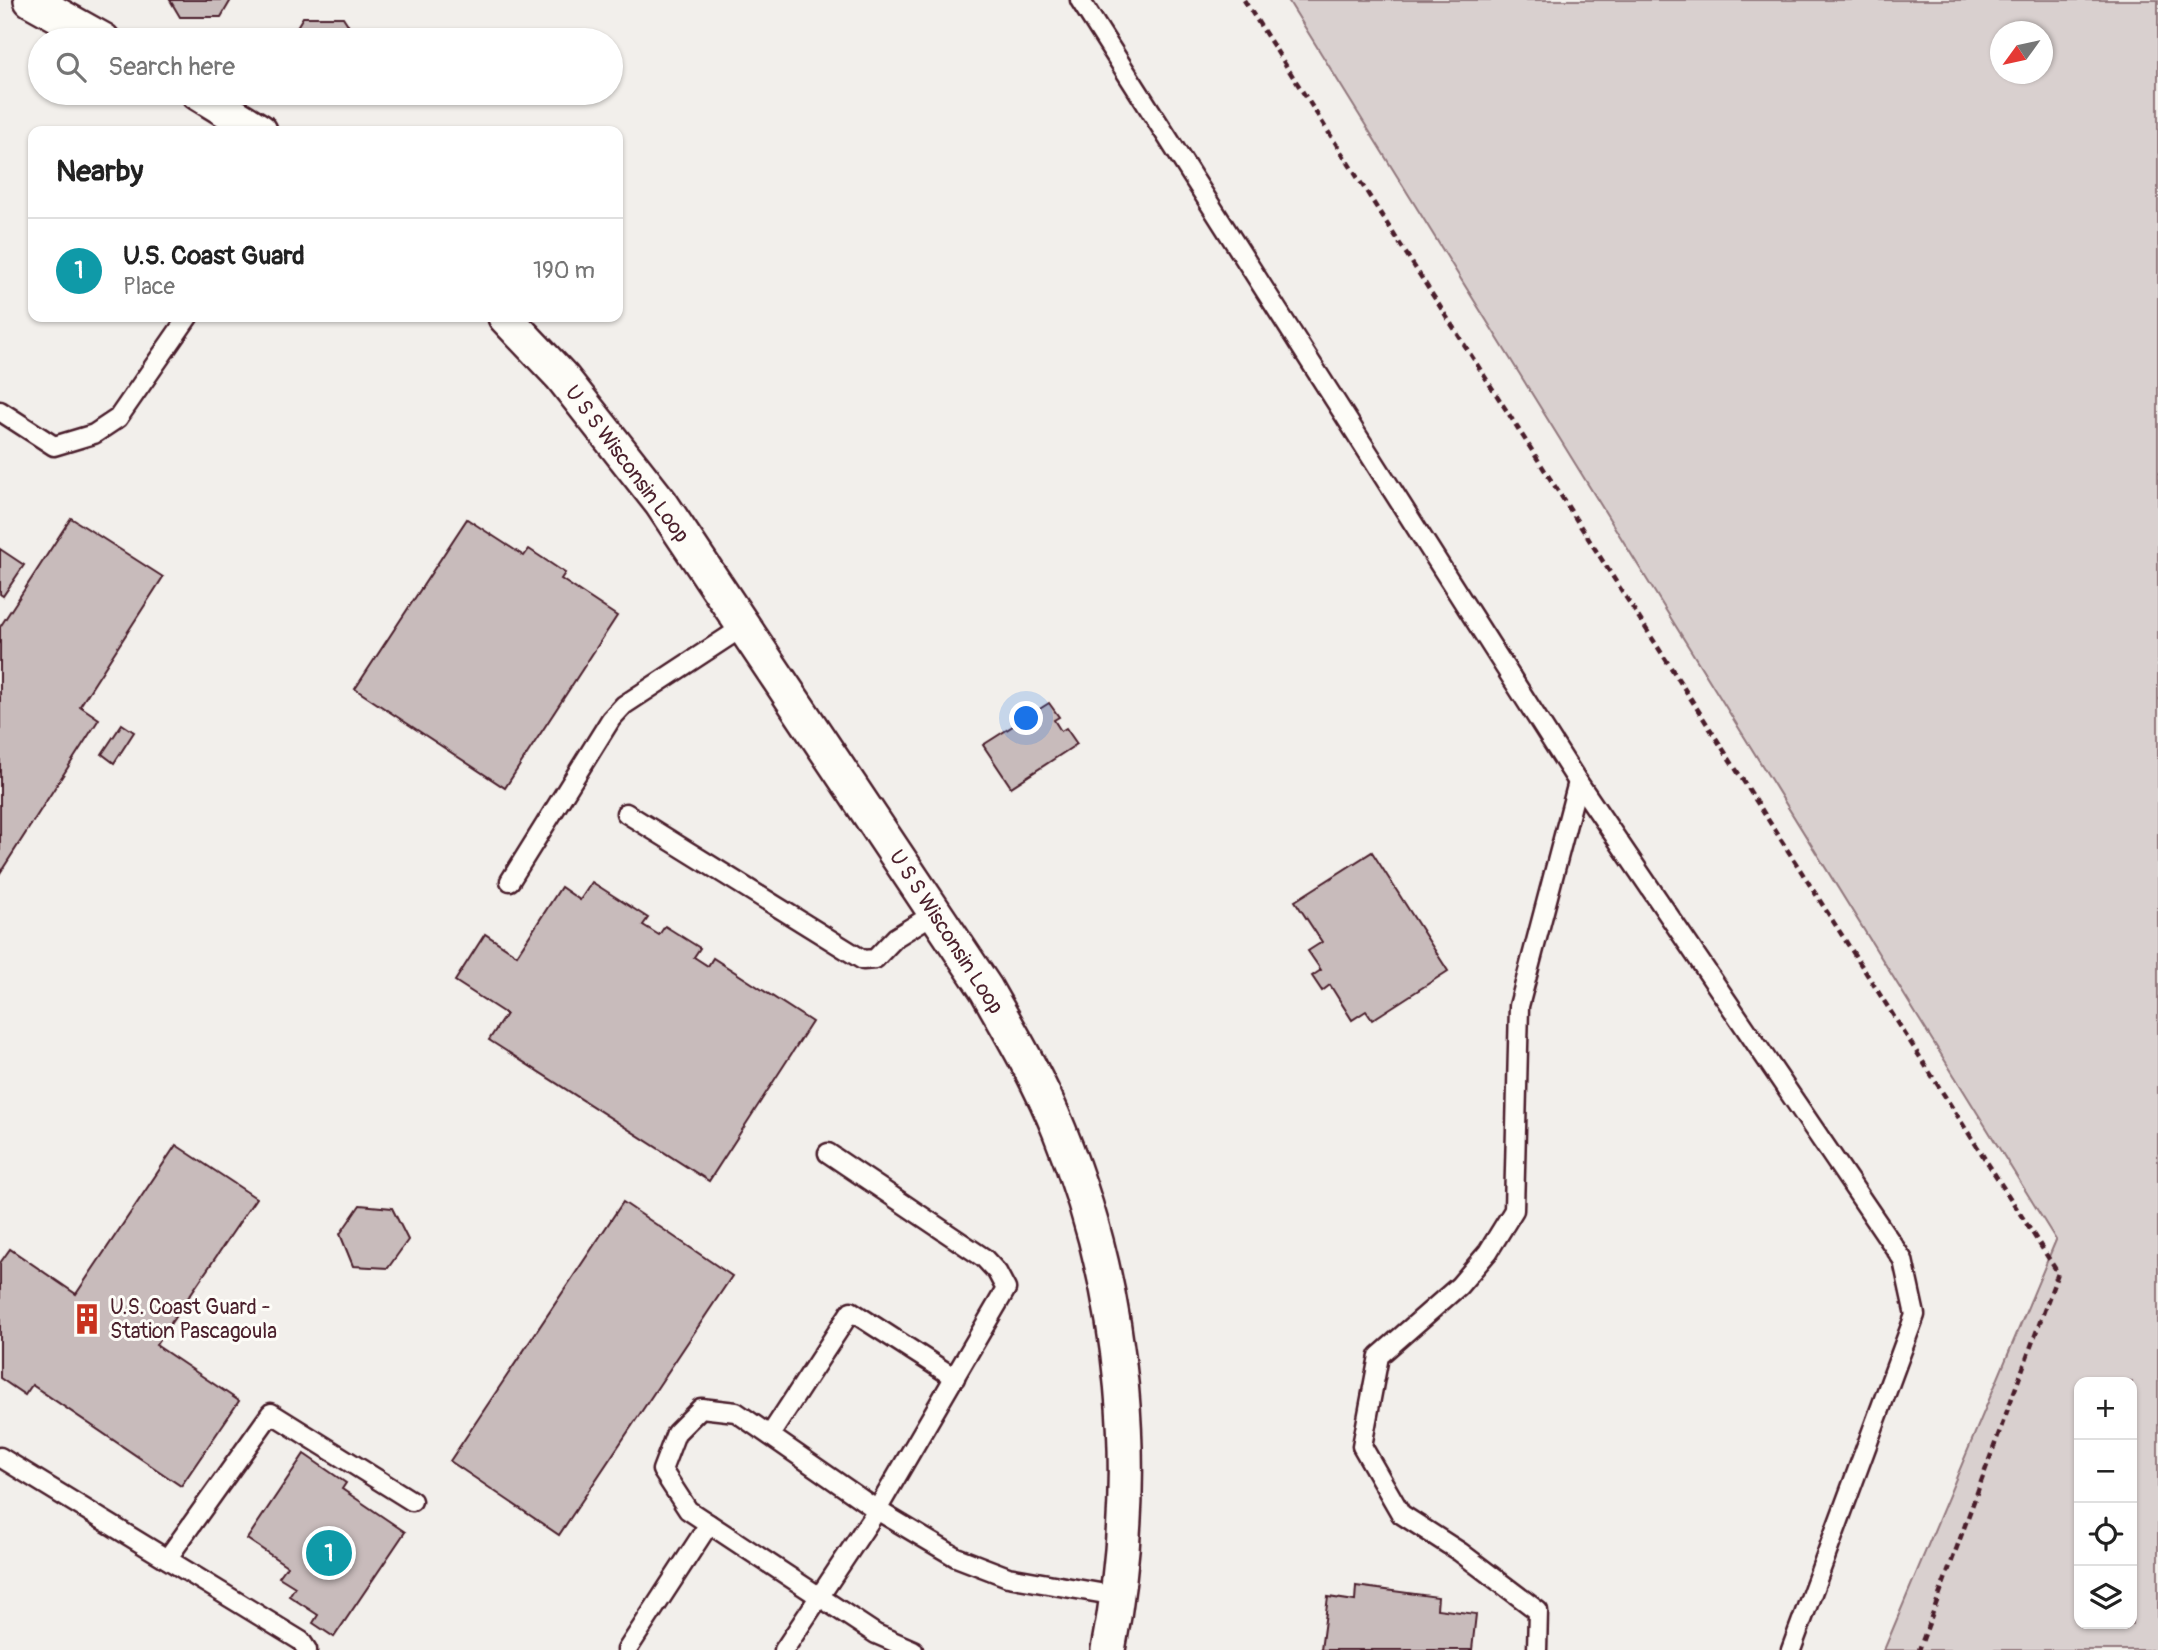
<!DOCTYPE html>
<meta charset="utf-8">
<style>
body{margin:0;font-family:Pangolin,sans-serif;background:#f2f2f2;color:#222}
.controls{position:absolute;right:21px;bottom:21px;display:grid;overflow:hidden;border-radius:14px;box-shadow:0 2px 5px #0004}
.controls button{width:63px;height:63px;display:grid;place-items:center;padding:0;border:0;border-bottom:2px solid #e0e0e0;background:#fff;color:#222;font:35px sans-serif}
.compass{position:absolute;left:1990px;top:21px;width:63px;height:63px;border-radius:50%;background:#fff;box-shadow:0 2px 5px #0004;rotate:237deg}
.you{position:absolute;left:1027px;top:719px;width:24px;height:24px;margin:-18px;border:5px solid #fff;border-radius:50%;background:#1a73e8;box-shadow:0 0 0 10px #1a73e833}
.badge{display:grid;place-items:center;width:46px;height:46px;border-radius:50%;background:#1a73e8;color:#fff;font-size:23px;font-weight:700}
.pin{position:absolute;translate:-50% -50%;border:4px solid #fff;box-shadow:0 2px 7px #0006}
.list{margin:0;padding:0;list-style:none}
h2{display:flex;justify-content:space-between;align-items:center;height:91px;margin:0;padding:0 28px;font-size:30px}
h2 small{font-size:23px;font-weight:400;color:#767676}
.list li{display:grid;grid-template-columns:46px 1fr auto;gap:21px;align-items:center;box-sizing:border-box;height:105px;padding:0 28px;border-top:2px solid #e0e0e0}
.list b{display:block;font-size:26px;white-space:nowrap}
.list p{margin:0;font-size:23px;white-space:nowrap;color:#767676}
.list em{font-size:23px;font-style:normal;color:#767676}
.icon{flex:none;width:38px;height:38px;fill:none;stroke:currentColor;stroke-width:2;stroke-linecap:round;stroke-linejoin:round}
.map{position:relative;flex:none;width:2158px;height:1650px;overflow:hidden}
.search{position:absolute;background:#fff;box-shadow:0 2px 5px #0004;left:28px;top:28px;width:595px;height:77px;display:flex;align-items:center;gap:18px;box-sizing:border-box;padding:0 24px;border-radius:38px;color:#767676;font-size:26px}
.panel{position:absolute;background:#fff;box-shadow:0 2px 5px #0004;left:28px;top:126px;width:595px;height:196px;border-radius:14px}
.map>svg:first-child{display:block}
.green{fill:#d9d0cf;stroke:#92787d;stroke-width:2;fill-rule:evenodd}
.building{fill:#c8bbbb;stroke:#4a1f2b;stroke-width:2}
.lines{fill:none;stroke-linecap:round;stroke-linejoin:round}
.service-casing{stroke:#4a1f2b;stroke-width:23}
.minor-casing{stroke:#4a1f2b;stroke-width:38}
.path{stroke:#4a1f2b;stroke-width:4.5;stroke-dasharray:7 5;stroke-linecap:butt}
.service{stroke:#fdfcf7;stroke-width:18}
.minor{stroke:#fdfcf7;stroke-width:33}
.labels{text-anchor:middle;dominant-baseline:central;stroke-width:6;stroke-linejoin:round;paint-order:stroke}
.street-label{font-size:21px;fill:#4a1f2b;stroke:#fdfcf7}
.poi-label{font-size:21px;fill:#4a1f2b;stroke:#fdfcf7;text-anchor:start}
</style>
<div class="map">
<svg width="2158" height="1650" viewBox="0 0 2158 1650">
<rect width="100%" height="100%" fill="#f2efeb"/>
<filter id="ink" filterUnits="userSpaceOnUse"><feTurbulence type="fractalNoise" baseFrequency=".0143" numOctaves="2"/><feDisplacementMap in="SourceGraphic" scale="14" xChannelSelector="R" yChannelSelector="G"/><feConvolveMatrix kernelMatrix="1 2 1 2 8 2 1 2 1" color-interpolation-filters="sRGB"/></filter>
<g filter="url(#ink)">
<path class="green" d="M1288 0H2158V1650H1884L2056 1240ZM2000 32H2042V74H2000ZM2079 1382H2132V1624H2079Z"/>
<g class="building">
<path d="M170 0H231L221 17H180Z"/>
<path d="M303 17H343L358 40H289Z"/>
<path d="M71 518 163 577 80 706 99 719 0 873V627Z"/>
<path d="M467 519 524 556 529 549 565 573 561 579 617 616 505 788 355 689Z"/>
<path d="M0 549 24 565 3 596 0 594Z"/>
<path d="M1049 703 1059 717 1054 720 1061 731 1066 728 1077 744 1011 787 983 745Z"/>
<path d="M122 724 134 732 114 763 102 754Z"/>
<path d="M1372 852 1448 971 1372 1020 1366 1011 1352 1020 1330 985 1322 991 1312 976 1321 970 1308 951 1322 942 1295 901Z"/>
<path d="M592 882 648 918 643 925 659 935 665 926 700 948 694 957 708 966 713 958 812 1022 709 1181 489 1040 506 1014 455 981 485 934 517 955 561 887 580 900Z"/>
<path d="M176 1145 256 1198 156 1345 239 1401 181 1486 32 1385 25 1395 0 1378V1263L10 1249 76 1294Z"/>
<path d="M623 1202 732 1276 559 1535 450 1461Z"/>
<path d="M360 1205 392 1208 408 1240 388 1268 353 1266 340 1234Z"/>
<path d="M304 1454 346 1483 342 1489 405 1532 334 1637 313 1623 318 1615 289 1596 295 1587 279 1577 287 1566 247 1539Z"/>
<path d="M1356 1586 1438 1597 1437 1609 1476 1614 1472 1650H1321L1328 1597 1355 1601Z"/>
</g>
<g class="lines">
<defs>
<g id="service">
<path d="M1080 0 1578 782 1903 1260 1915 1315 1791 1650"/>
<path d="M0 411 54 446 94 434 118 418 188 317"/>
<path d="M626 813 863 960 875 959 896 937 935 913"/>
<path d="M510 881 611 719 624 705 743 627"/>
<path d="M770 1435 851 1311 955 1378"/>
<path d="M0 1457 301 1641 307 1650"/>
<path d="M167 1559 271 1413 412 1501"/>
<path d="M627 1650 709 1524"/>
<path d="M784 1650 877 1510 1006 1289 997 1272 984 1258 828 1153"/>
<path d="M913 1650 876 1634 688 1510 662 1470 676 1433 701 1408 736 1412 877 1510 956 1557 1008 1577 1117 1596"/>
<path d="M1537 1650 1538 1611 1460 1552 1401 1514 1362 1446 1379 1356 1459 1286 1488 1252 1514 1210 1519 1006 1578 782"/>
</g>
<g id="minor">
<path d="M31 0 103 40"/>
<path d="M198 93 260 131"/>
<path d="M505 317 562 377 661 503 986 989C1012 1035 1039 1080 1059 1130 1126 1294 1142 1476 1108 1650"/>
</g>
</defs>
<use href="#service" class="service-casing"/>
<use href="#minor" class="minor-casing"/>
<path class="path" d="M1244 0 2058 1273 1919 1650"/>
<use href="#service" class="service"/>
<use href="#minor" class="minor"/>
</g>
</g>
<defs>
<symbol id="building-bare" viewBox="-9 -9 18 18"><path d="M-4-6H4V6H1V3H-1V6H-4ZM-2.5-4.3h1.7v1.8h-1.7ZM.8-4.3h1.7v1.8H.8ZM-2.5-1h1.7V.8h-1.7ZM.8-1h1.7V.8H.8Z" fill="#c8321e" stroke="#fdfcf7" stroke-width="2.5" paint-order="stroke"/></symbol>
</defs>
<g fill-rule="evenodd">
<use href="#building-bare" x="65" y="1297" width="44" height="44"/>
</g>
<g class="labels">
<g class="street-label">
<text transform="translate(627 464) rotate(53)">U S S Wisconsin Loop</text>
<text transform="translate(946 932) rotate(57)">U S S Wisconsin Loop</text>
</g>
<g class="poi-label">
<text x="110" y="1307">U.S. Coast Guard -<tspan x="110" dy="24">Station Pascagoula</tspan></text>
</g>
</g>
</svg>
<div class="controls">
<button>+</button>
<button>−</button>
<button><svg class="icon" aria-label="locate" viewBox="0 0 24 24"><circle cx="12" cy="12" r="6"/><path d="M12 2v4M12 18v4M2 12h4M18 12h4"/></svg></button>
<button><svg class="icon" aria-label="layers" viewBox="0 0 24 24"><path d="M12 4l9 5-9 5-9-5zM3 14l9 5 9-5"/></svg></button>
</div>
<svg class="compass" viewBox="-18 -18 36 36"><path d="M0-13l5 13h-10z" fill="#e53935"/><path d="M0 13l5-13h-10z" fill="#767676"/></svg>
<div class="you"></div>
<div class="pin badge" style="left:329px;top:1553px;background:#0f9aa8">1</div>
<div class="search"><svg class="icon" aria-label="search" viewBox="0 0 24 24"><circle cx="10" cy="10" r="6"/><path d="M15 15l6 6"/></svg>Search here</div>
<section class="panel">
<h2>Nearby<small></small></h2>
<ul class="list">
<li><span class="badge" style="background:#0f9aa8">1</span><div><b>U.S. Coast Guard</b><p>Place</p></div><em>190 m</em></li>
</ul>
</section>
</div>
